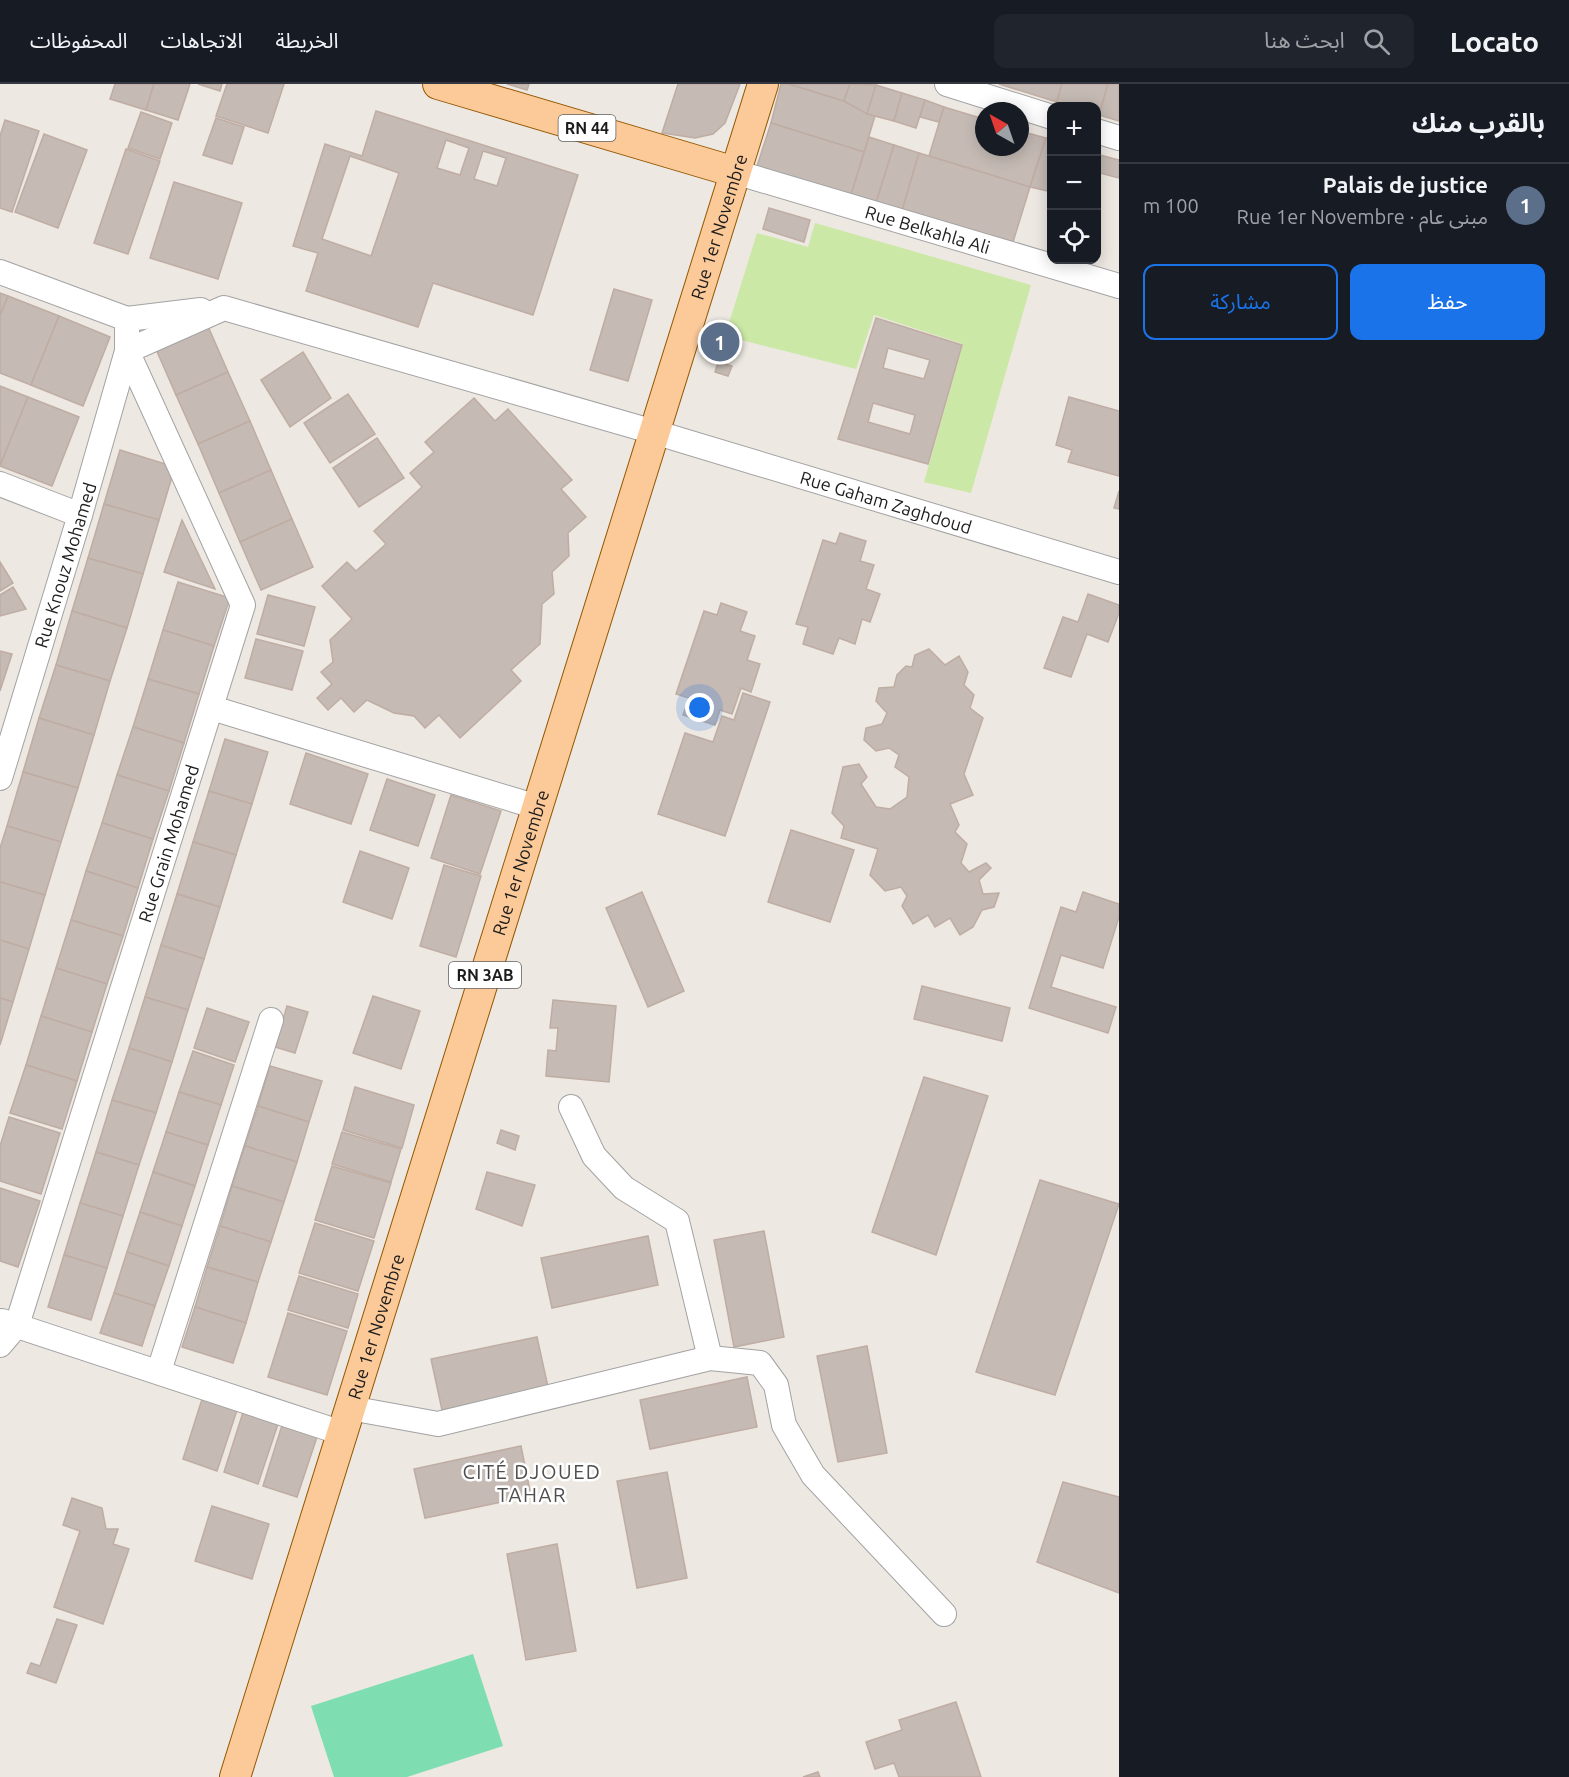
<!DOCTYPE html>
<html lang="ar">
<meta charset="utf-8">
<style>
body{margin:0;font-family:Ubuntu,"Noto Sans Arabic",sans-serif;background:#20242c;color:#f1f3f6;direction:rtl}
.controls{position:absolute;right:18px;top:18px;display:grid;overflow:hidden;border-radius:12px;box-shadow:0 3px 15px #0003}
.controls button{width:54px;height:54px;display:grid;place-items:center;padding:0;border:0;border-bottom:2px solid #363941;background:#171b24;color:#f1f3f6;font:30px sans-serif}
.compass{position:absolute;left:975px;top:18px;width:54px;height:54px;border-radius:50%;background:#171b24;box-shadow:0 3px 15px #0003;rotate:320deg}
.you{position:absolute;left:700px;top:624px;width:21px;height:21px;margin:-15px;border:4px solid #fff;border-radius:50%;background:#1a73e8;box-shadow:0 0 0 9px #1a73e833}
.badge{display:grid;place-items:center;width:39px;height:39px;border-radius:50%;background:#1a73e8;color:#fff;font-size:20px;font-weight:700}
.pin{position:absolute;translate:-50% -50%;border:3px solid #fff;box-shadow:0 2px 6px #0006}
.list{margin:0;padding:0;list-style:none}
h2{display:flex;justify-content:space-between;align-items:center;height:78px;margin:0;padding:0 24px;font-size:26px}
h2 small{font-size:20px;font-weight:400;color:#9ea1a6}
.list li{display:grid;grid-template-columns:39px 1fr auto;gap:18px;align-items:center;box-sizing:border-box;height:84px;padding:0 24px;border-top:2px solid #363941}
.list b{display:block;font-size:22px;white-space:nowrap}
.list p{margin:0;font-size:20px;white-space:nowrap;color:#9ea1a6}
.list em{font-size:20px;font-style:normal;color:#9ea1a6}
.actions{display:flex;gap:12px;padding:18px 24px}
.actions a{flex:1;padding:14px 0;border:2px solid #1a73e8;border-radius:12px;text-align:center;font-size:21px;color:#1a73e8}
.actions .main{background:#1a73e8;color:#fff}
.icon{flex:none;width:33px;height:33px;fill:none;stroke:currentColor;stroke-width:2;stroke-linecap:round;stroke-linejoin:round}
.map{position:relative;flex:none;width:1119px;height:1693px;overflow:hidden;direction:ltr}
header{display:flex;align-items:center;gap:36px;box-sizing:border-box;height:84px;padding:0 30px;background:#171b24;border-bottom:2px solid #363941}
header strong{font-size:28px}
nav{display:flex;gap:33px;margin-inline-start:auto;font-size:21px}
.search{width:420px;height:54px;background:#20242c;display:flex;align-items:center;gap:15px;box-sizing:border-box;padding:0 21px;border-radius:12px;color:#9ea1a6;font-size:22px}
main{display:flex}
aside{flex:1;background:#171b24}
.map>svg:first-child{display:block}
.grass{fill:#cce8a6}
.pitch{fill:#7eddb1}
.building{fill:#c5bab4;stroke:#bfada3;stroke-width:1.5;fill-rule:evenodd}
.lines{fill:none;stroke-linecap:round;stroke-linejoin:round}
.minor-casing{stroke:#a3a3a3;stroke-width:26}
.major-casing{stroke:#935700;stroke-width:32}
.minor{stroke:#fff;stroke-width:24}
.major{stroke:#fcc998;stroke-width:30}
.labels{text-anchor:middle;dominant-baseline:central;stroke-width:5;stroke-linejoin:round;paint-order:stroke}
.shield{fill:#fff;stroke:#606060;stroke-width:1.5}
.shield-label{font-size:16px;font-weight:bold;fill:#1c1c1c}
.street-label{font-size:18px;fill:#1c1c1c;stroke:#fff}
.neighbourhood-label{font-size:20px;letter-spacing:1.5px;fill:#4f4f4f;stroke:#fff}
</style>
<header>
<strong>Locato</strong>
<div class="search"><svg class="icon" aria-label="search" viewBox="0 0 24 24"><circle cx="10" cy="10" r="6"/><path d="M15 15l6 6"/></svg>ابحث هنا</div>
<nav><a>الخريطة</a><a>الاتجاهات</a><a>المحفوظات</a></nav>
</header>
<main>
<aside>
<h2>بالقرب منك<small></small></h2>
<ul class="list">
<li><span class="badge" style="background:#5c6f8a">1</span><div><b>Palais de justice</b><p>مبنى عام · Rue 1er Novembre</p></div><em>100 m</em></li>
</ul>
<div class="actions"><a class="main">حفظ</a><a>مشاركة</a></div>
</aside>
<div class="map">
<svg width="1119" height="1693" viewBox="0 0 1119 1693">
<rect width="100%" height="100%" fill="#ede8e1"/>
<path class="grass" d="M815 139 1031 201 971 409 924 398 963 260 874 231 856 285 725 252 757 149 808 163Z"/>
<path class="pitch" d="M473 1570 503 1662 407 1693H334L311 1622Z"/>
<g class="building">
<path d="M115 0H154L146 26 110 15Z"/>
<path d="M154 0H190L178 36 146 26Z"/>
<path d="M198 0H222L220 7Z"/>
<path d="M227 0H284L268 49 216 32Z"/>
<path d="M507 0H529L527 6Z"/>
<path d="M678 0H740L725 39 713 50 695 54 662 49Z"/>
<path d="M781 0H789L844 17 875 32 864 68 771 39Z"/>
<path d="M789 0H850L844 17Z"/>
<path d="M850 0 876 1 867 30 844 17Z"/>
<path d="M999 0H1062L1057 18Z"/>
<path d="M1062 0H1108L1099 31 1096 30V22H1072L1057 18Z"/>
<path d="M1108 0H1119V37L1099 31Z"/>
<path d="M876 1 902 9 894 37 867 30Z"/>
<path d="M902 9 925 16 916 44 894 37Z"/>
<path d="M925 16 944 23 939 38 920 33Z"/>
<path d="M944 23 984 35V63H1020V47L1046 54 1030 103 929 72Z"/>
<path d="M376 27 578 91 533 231 433 199 418 243 306 207 318 169 293 162 325 60 362 72ZM446 56 469 64 460 91 437 84ZM483 67 506 74 497 102 474 95ZM350 72 399 89 371 172 322 155Z"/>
<path d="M141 28 172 39 160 75 128 64Z"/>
<path d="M216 34 244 43 232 80 203 71Z"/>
<path d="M5 36 39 47 12 128 0 124V52Z"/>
<path d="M771 39 864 68 851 111 757 82Z"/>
<path d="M44 50 87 66 58 144 15 128Z"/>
<path d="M869 53 894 61 876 119 851 111Z"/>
<path d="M1046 54 1052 56V108L1030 103Z"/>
<path d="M894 61 919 69 902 127 876 119Z"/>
<path d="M126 65 160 77 128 170 94 159Z"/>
<path d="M919 69 1030 103 1013 158 902 127Z"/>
<path d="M1096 70 1119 76V94L1096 88Z"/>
<path d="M174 98 242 119 218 195 150 174Z"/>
<path d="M769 124 810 136 804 158 763 145Z"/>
<path d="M614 205 652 216 628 297 590 286Z"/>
<path d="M0 209 8 212 0 232Z"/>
<path d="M8 212 59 232 31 301 0 289V232Z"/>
<path d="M59 232 110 253 83 322 31 301Z"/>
<path d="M876 234 962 261 928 380 838 355ZM888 264 930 276 924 295 883 284ZM873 319 915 331 910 350 868 338Z"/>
<path d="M207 240 228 288 176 311 155 263Z"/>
<path d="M303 268 331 314 290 343 261 296Z"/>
<path d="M718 278 732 282 728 292 715 288Z"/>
<path d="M228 288 250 337 198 360 176 311Z"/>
<path d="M0 302 28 313 0 382Z"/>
<path d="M348 310 375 350 330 379 304 339Z"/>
<path d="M28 313 79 333 52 402 0 382Z"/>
<path d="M1069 313 1119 327V392L1068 378 1072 366 1056 361Z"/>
<path d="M474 314 495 337 508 325 572 396 561 405 586 433 568 449 569 472 552 488 554 510 542 520 540 560 511 586 521 597 460 654 439 631 425 644 414 632 394 629 367 616 354 628 341 614 328 626 317 614 332 600 321 588 333 578 330 556 352 535 322 502 347 478 356 487 386 460 374 447 422 403 410 389 434 368 425 358Z"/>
<path d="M250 337 271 386 219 409 198 360Z"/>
<path d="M377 354 404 394 359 423 333 384Z"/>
<path d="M120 366 175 383 159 436 104 420Z"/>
<path d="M271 386 292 435 240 458 219 409Z"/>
<path d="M1119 407V425L1114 424Z"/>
<path d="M104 420 159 436 143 490 88 474Z"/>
<path d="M292 435 313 483 261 506 240 458Z"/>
<path d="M182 436 215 505 164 488Z"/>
<path d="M840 449 866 457 860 477 874 481 866 505 880 510 870 538 862 535 855 560 839 554 833 570 803 560 808 543 796 540 823 456 836 460Z"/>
<path d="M88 474 143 490 127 544 72 527Z"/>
<path d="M0 478 13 499 0 507Z"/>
<path d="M178 498 230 514 214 562 163 546Z"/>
<path d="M13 503 26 525 0 532V511Z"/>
<path d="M1088 510 1119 521V529L1108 558 1087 550 1071 593 1044 584 1063 533 1078 538Z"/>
<path d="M268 511 315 523 304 562 257 550Z"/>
<path d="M721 519 747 528 740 547 755 552 747 576 760 580 751 608 741 604 732 630 720 626 715 641 683 631 689 614 676 610 704 527 717 531Z"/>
<path d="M72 527 127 544 110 597 56 581Z"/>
<path d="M163 546 214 562 199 610 148 595Z"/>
<path d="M256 555 303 567 292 606 245 594Z"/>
<path d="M929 565 945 581 959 572 968 588 964 601 974 611 970 624 983 634 964 690 973 711 950 720 959 741 955 748 967 760 961 779 969 788 986 779 991 784 979 796 983 810 999 809 994 823 982 826 973 843 960 851 950 834 935 843 928 831 913 840 902 822 907 812 901 803 885 807 870 791 878 765 841 754 844 742 832 729 843 683 859 680 867 693 861 700 876 723 890 725 907 713 909 693 895 683 899 671 889 664 876 667 864 656 866 644 882 640 887 629 876 617 879 604 894 603 897 591 906 582 912 583 915 571Z"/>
<path d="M0 567 12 570 0 607Z"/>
<path d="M56 581 110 597 94 651 39 634Z"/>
<path d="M148 595 199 610 184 659 133 643Z"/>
<path d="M743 609 770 618 725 752 658 730 685 649 713 658 722 632 734 636Z"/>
<path d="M39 634 94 651 78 704 23 688Z"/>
<path d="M133 643 184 659 169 707 117 691Z"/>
<path d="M225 655 268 668 252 720 209 707Z"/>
<path d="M306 669 368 690 351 740 290 720Z"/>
<path d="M23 688 78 704 61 758 7 742Z"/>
<path d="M117 691 169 707 153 755 102 739Z"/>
<path d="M387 695 435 711 418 762 370 746Z"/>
<path d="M209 707 252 720 236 771 193 758Z"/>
<path d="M451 711 501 727 480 790 431 774Z"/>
<path d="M102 739 153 755 138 804 86 787Z"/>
<path d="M7 742 61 758 45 811 0 798V764Z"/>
<path d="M791 746 854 766 830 838 768 818Z"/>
<path d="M193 758 236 771 220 823 177 810Z"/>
<path d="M360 767 409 784 392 835 343 818Z"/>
<path d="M444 781 481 792 456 873 420 862Z"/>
<path d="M86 787 138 804 123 852 71 836Z"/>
<path d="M0 798 45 811 29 865 0 856Z"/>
<path d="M642 808 684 907 648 923 606 824Z"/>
<path d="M1083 808 1119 820V833L1103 884 1061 871 1051 903 1116 923 1108 949 1029 924 1061 823 1076 828Z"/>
<path d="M177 810 220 823 204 875 161 861Z"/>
<path d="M71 836 123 852 107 900 56 884Z"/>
<path d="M0 856 29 865 13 918 0 914Z"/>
<path d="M161 861 204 875 188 926 145 913Z"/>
<path d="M56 884 107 900 92 948 41 932Z"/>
<path d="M922 902 1010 924 1002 957 914 935Z"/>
<path d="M373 912 420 927 401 985 353 969Z"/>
<path d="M145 913 188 926 172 978 129 964Z"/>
<path d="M0 914 13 918 0 961Z"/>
<path d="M553 916 616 922 609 998 546 992 548 966 556 967 558 944H550Z"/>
<path d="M287 922 308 928 295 969 275 963Z"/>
<path d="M207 924 249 938 235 978 194 964Z"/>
<path d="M41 932 92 948 77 997 26 981Z"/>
<path d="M129 964 172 978 156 1029 112 1016Z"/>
<path d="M193 967 234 981 221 1021 179 1008Z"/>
<path d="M26 981 77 997 62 1045 10 1029Z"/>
<path d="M270 982 322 997 309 1038 258 1022Z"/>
<path d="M924 993 988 1012 936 1171 872 1148Z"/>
<path d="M355 1003 414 1021 402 1064 343 1046Z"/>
<path d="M179 1008 221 1021 208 1061 166 1048Z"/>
<path d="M112 1016 156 1029 139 1081 96 1068Z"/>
<path d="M258 1022 309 1038 297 1078 245 1062Z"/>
<path d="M9 1033 60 1049 41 1110 0 1097V1062Z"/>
<path d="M501 1046 519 1052 515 1066 497 1059Z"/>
<path d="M166 1048 208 1061 195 1102 153 1088Z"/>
<path d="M342 1048 401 1065 391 1098 332 1080Z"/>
<path d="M245 1062 297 1078 284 1118 232 1102Z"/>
<path d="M96 1068 139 1081 123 1132 80 1119Z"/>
<path d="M332 1082 391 1099 374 1154 315 1136Z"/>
<path d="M153 1088 195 1102 182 1142 140 1128Z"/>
<path d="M487 1088 535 1101 522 1142 476 1125Z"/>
<path d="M1040 1096 1119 1120 1055 1311 976 1288Z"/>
<path d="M232 1102 284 1118 271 1158 220 1142Z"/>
<path d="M0 1104 40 1117 18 1183 0 1177Z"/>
<path d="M80 1119 123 1132 107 1184 64 1171Z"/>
<path d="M140 1128 182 1142 169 1182 127 1168Z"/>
<path d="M315 1139 374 1157 358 1207 299 1189Z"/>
<path d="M220 1142 271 1158 258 1198 207 1183Z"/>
<path d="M764 1147 784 1253 734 1263 714 1156Z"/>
<path d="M648 1152 658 1201 552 1224 541 1174Z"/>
<path d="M127 1168 169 1182 155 1222 114 1209Z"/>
<path d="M64 1171 107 1184 91 1236 48 1223Z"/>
<path d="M207 1183 258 1198 246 1239 195 1223Z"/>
<path d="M299 1192 358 1210 348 1244 288 1226Z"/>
<path d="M114 1209 155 1222 142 1262 100 1249Z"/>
<path d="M195 1223 246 1239 233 1279 182 1263Z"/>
<path d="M288 1229 347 1247 327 1311 268 1293Z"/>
<path d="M537 1253 548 1303 442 1326 431 1275Z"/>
<path d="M867 1262 887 1369 838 1378 817 1272Z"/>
<path d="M747 1293 757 1343 650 1365 640 1316Z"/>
<path d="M204 1309 239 1320 217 1387 183 1375Z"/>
<path d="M245 1322 280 1334 258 1400 224 1388Z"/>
<path d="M284 1335 319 1347 297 1413 263 1402Z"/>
<path d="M521 1362 531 1412 425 1434 414 1385Z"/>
<path d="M667 1388 687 1494 637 1504 617 1397Z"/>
<path d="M1063 1398 1119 1413V1509L1037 1478Z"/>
<path d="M72 1414 102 1424 106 1445H118L113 1460 129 1465 103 1540 54 1523 80 1447 63 1441Z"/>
<path d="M212 1422 269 1440 252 1495 195 1477Z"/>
<path d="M557 1460 576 1567 526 1576 507 1470Z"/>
<path d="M57 1535 77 1541 56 1599 27 1589 31 1579 40 1582Z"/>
<path d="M956 1618 981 1693H899L894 1679 875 1685 866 1658 902 1646 899 1636Z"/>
<path d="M818 1688 820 1693H803Z"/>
</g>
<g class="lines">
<defs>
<g id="minor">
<path d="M947 0 1052 33"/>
<path d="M1096 47 1119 54"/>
<path id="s1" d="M735 88 1119 202"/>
<path d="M0 188 127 235V267L80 431 0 694"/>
<path d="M127 235 201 226"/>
<path id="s2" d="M127 267 224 224 654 348 1119 488"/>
<path d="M0 400 80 431"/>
<path d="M212 624 537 723"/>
<path d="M571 1023 594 1072 624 1104 677 1137 710 1274"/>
<path d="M2 1237 342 1349"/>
<path id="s3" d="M0 1261 17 1241 243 521 127 267"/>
<path d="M159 1287 271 936"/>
<path d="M350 1324 438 1340 710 1274 760 1279 776 1301 784 1341 813 1391 944 1530"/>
</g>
<g id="major">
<path d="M438 0 735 88"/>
<path id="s4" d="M235 1693 763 0"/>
</g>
</defs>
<use href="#minor" class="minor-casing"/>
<use href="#major" class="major-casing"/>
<use href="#minor" class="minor"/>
<use href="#major" class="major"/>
</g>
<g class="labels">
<g class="shield">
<rect x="558.5" y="31" width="57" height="26" rx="4.5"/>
<rect x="449" y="878" width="72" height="26" rx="4.5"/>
</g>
<g class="shield-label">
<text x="587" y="44">RN 44</text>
<text x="485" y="891">RN 3AB</text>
</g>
<g class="street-label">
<text stroke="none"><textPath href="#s4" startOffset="1624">Rue 1er Novembre</textPath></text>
<text stroke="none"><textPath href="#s1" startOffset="201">Rue Belkahla Ali</textPath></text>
<text stroke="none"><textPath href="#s2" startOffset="796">Rue Gaham Zaghdoud</textPath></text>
<text transform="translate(65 481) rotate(-73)">Rue Knouz Mohamed</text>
<text stroke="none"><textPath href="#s3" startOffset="531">Rue Grain Mohamed</textPath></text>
<text stroke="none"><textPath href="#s4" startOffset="958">Rue 1er Novembre</textPath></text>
<text stroke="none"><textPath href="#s4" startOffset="472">Rue 1er Novembre</textPath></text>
</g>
<g class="neighbourhood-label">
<text x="532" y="1387">CITÉ DJOUED<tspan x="532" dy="23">TAHAR</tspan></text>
</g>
</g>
</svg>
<div class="controls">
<button>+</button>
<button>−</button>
<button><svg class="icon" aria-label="locate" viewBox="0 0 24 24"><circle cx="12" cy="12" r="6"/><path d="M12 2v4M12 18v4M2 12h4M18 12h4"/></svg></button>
</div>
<svg class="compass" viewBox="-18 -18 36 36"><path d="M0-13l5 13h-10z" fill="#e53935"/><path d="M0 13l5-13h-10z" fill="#9ea1a6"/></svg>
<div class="you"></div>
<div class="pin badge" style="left:720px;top:258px;background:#5c6f8a">1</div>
</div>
</main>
